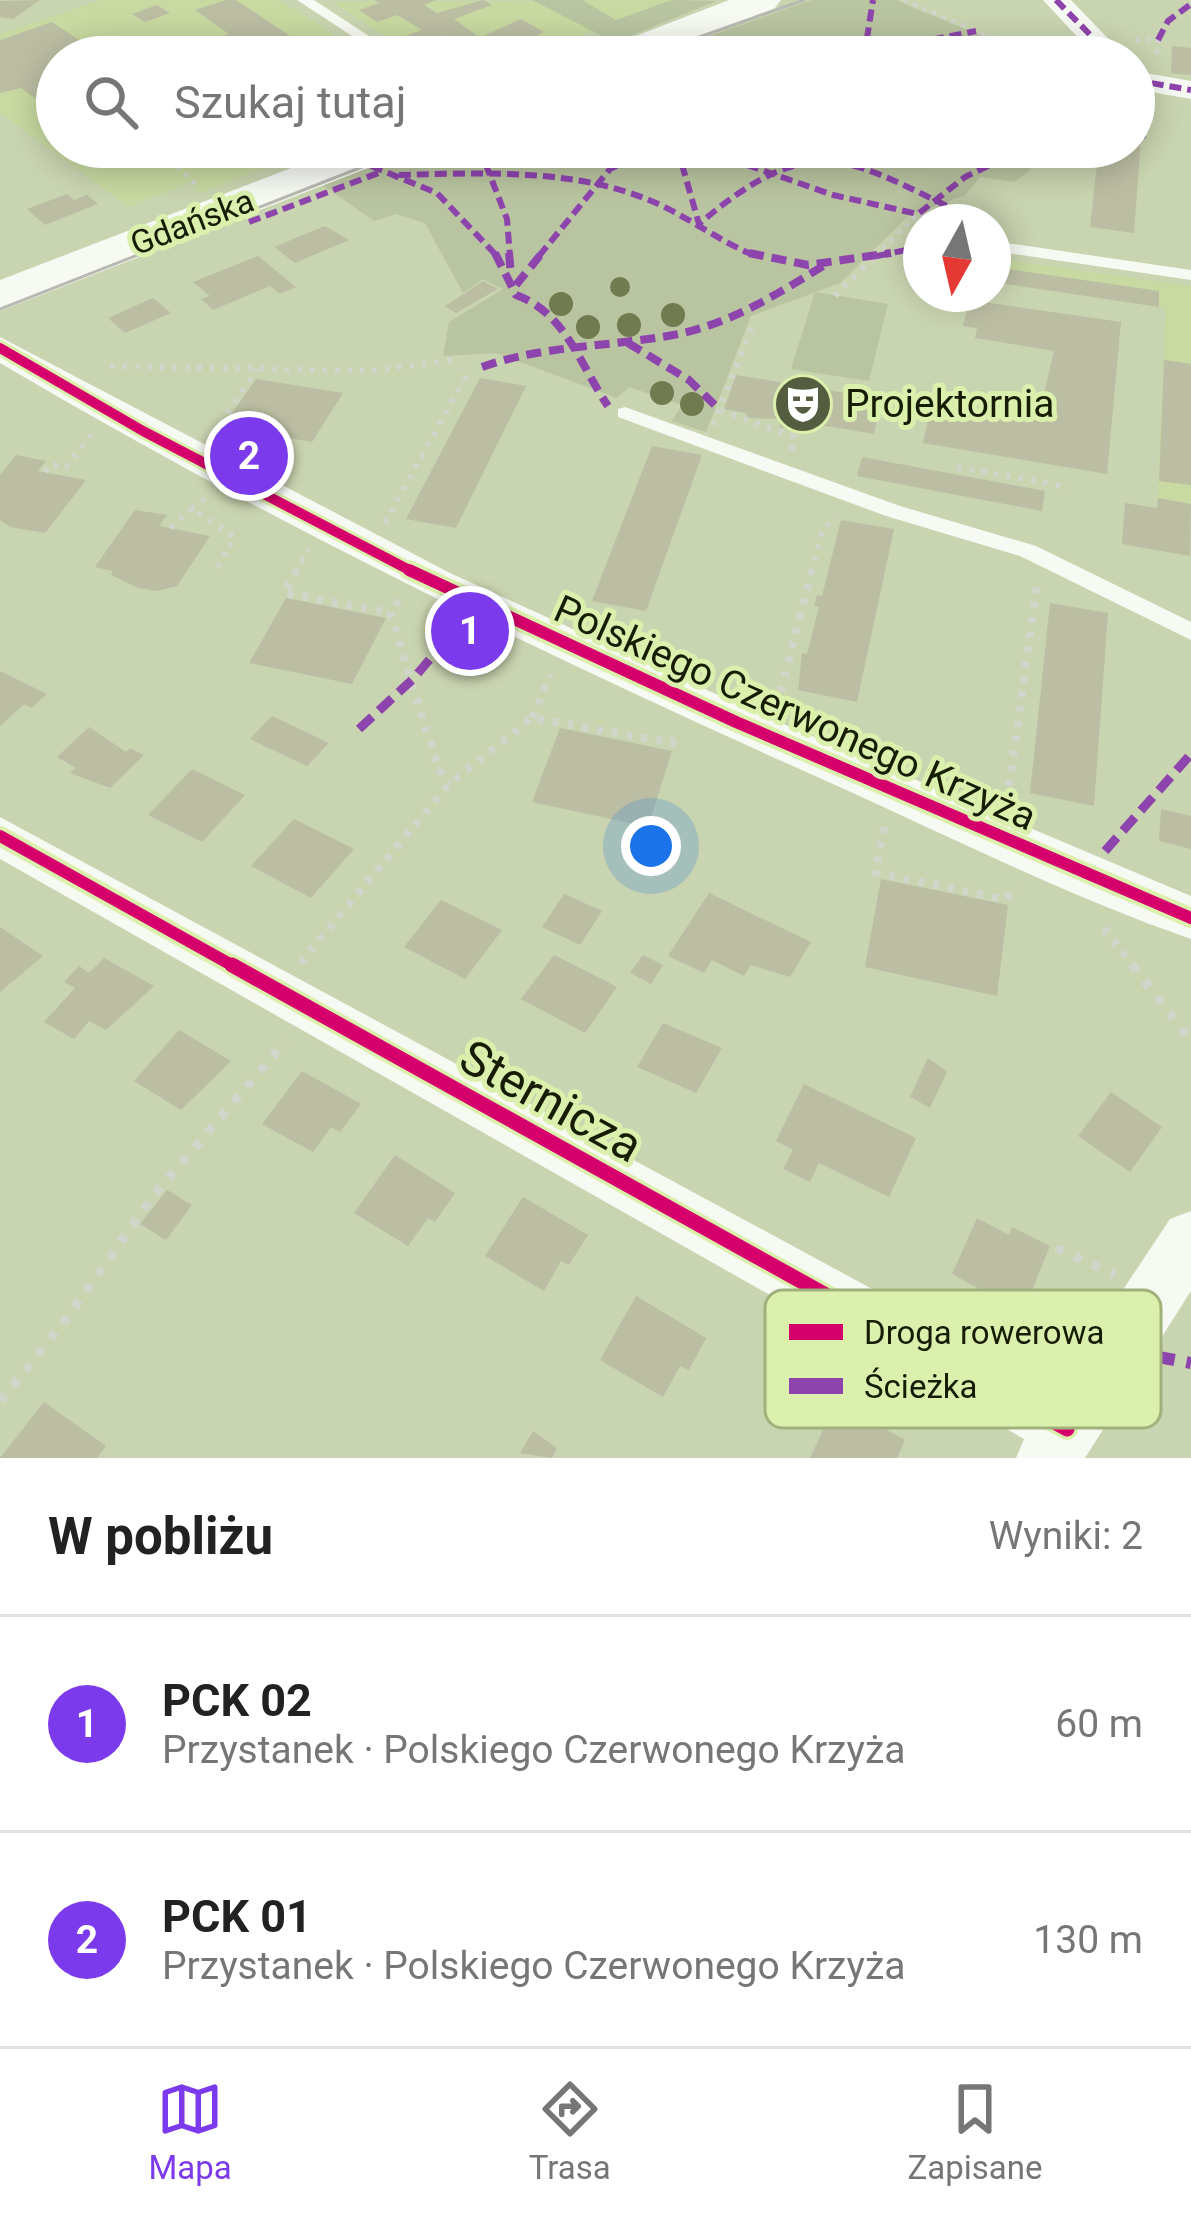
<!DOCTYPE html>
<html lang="pl">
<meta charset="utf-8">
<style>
body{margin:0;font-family:Roboto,sans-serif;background:#f2f2f2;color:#222}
.compass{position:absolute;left:903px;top:204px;width:108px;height:108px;border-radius:50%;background:#fff;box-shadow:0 6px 30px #0003;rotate:188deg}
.you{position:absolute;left:651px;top:846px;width:42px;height:42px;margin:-30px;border:9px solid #fff;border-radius:50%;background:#1a73e8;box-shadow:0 0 0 18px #1a73e833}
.badge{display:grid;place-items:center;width:78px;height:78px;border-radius:50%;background:#7c3aed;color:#fff;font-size:39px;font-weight:700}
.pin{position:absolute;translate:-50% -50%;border:6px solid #fff;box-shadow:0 3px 12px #0006}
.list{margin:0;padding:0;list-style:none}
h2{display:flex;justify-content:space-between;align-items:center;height:156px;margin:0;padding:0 48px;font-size:51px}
h2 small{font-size:39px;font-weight:400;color:#767676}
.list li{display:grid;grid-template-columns:78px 1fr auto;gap:36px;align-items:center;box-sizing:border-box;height:216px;padding:0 48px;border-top:3px solid #e0e0e0}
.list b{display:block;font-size:45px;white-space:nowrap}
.list p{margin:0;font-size:39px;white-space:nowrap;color:#767676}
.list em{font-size:39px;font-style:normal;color:#767676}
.icon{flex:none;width:66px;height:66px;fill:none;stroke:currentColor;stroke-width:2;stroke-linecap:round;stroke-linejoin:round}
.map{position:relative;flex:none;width:1191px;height:1458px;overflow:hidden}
.search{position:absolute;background:#fff;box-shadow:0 6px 30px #0003;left:36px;right:36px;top:36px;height:132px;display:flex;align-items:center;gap:30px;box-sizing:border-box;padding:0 42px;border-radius:66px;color:#767676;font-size:45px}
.sheet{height:588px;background:#fff}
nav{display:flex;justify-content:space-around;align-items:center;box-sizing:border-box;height:168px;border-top:3px solid #e0e0e0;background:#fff;font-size:33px;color:#767676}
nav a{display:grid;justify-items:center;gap:6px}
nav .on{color:#7c3aed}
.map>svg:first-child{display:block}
.built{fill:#c8d9a1}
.green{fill:#b9c4a0}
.building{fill:#bbbea2}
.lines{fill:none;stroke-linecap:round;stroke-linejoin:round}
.path-far3{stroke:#d2d5ca;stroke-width:4.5;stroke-dasharray:4.5 6;stroke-linecap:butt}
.path-far2{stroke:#d2d5ca;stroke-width:6;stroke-dasharray:4.5 8;stroke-linecap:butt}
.path-far1{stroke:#d2d5ca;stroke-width:8;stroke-dasharray:6 9;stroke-linecap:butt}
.path{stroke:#d2d5ca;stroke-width:9;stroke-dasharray:8 12;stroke-linecap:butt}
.lane{fill:#f7f9f3;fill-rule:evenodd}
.street{fill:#f7f9f3;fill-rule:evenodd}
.secondary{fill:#f7f9f3;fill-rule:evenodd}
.tram{stroke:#b8bab2;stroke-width:3}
.quiet-far3{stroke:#8e44ad;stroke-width:6;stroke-dasharray:12 6;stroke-linecap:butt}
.quiet-far2{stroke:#8e44ad;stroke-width:8;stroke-dasharray:15 8;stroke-linecap:butt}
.quiet-far1{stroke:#8e44ad;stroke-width:9;stroke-dasharray:18 9;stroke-linecap:butt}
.quiet{stroke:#8e44ad;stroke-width:12;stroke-dasharray:22 12;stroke-linecap:butt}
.cycleway-far2-casing{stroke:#dcf0ae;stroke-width:16}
.cycleway-far1-casing{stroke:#dcf0ae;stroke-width:20}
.cycleway-casing{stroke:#dcf0ae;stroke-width:22}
.cycleway-far2{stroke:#d6006c;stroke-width:10}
.cycleway-far1{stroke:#d6006c;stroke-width:12}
.cycleway{stroke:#d6006c;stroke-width:15}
.tree{fill:#707b50}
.labels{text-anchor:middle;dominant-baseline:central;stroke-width:10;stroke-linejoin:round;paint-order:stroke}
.far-street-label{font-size:33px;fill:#171d05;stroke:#dcf0ae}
.poi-label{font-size:39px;fill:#171d05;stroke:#dcf0ae;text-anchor:start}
.street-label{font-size:39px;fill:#171d05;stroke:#dcf0ae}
.near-street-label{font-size:48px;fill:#171d05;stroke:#dcf0ae}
.key{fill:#dcf0ae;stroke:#a1b17b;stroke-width:3}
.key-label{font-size:33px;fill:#171d05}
</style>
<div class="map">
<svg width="1191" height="1458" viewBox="0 0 1191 1458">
<rect width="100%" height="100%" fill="#c9d4b0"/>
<g class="built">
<path d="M100 0H279L371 57H57V147H317L198 194 191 182 129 207 0 113V34Z"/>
<path d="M679 0 523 57H419L332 2Z"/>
<path d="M993 258 1191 286V514L1157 508 1166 308 993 282Z"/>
</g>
<g class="green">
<path d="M532 0H582L616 20 672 0 717 1 614 42Z"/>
<path d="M812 0H896L1032 57H650Z"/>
<path d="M419 147H1058L1015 182 980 177 965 195 908 216 840 283 751 316 706 432 672 421 682 405 629 387 617 398 496 353 443 356 449 322 503 289 483 279 463 293 425 223 396 214 374 221 323 185Z"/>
<path d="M815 292 888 304 869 381 791 369Z"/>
</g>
<g class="building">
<path d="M40 0 13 19 0 17V1Z"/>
<path d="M226 0H236L322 57 206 54 212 52 201 44 229 34 195 10Z"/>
<path d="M374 0H436L424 5 437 13 483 0 492 5 454 19 490 45 498 43 485 35 521 19 544 32 496 57H477L441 35 409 47 397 39 422 30 397 15 377 22 359 10 379 3Z"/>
<path d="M157 5 170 13 145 22 132 14Z"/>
<path d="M52 22 98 53 116 46 134 57H57V114L21 88 0 93V40Z"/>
<path d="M1172 46 1191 48V75L1171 73Z"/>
<path d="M1134 137 1141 138 1134 233 1090 227 1099 147H1134Z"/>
<path d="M67 194 74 200 87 195 98 204 45 225 27 209Z"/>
<path d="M325 226 349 240 295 263 274 247Z"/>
<path d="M258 256 296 287 280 294 270 286 213 310 201 299 210 296 193 282Z"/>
<path d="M993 267 1159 291V307L993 282Z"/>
<path d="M483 281 498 289 456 313 445 306Z"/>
<path d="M153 298 171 313 125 333 108 318Z"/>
<path d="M969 300 1121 322 1107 474 923 443 931 406 1038 419 1054 351 975 338 977 328 963 326Z"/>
<path d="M1164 360 1191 364V485L1159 481Z"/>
<path d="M736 375 882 399 874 434 814 424 812 433 779 427 782 419 746 418 747 413 724 409Z"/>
<path d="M480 378 526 386 456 528 406 519Z"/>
<path d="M256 379 343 393 312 442 223 426Z"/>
<path d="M652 446 702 455 646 611 592 601Z"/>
<path d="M16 455 46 461 38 471 86 480 45 533 10 527 0 520V475Z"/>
<path d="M862 457 1045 491 1042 511 857 476Z"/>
<path d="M1158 498 1191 504 1190 556 1122 544 1125 503 1157 508Z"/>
<path d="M135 510 167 515 159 526 210 536 177 586 157 591 138 588 111 575 113 571 95 567Z"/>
<path d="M841 520 894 529 857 702 798 690 802 653 807 654 819 607 814 606 817 595 822 596Z"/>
<path d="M286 598 386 618 352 684 249 663Z"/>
<path d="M1050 603 1108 613 1094 806 1030 793Z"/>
<path d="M0 671 47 694 31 708 24 704 0 726Z"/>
<path d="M272 716 329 743 307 766 250 739Z"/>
<path d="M89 727 126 752 130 748 144 755 110 788 70 773 76 768 57 757Z"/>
<path d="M560 728 672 751 648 827 532 802Z"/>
<path d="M192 769 245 795 202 842 148 815Z"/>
<path d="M1161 809 1191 816V849L1159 841Z"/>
<path d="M294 819 354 849 311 898 251 866Z"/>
<path d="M881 879 1008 905 997 996 865 967Z"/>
<path d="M709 893 811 942 790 977 751 965 744 976 712 960 704 973 668 956Z"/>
<path d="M564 894 602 911 580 945 542 927Z"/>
<path d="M441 900 502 930 465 979 404 947Z"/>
<path d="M0 927 43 956 0 992Z"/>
<path d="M554 955 617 987 585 1033 521 999Z"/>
<path d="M643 955 663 965 651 984 630 973Z"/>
<path d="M104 958 154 986 106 1030 89 1021 74 1039 44 1022 75 988 64 982 79 966 89 973Z"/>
<path d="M663 1023 722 1048 696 1093 637 1067Z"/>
<path d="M179 1030 231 1061 181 1110 134 1081Z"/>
<path d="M928 1058 947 1072 930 1108 910 1097Z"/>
<path d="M302 1071 361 1104 340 1132 331 1127 313 1152 262 1124Z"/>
<path d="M804 1084 916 1138 889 1197 819 1163 810 1182 783 1169 793 1150 776 1141Z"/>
<path d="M1111 1092 1162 1127 1130 1172 1078 1136Z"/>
<path d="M395 1155 455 1193 435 1222 428 1218 408 1246 354 1213Z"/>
<path d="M167 1190 192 1205 166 1240 140 1224Z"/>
<path d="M523 1197 588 1235 569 1265 561 1261 544 1291 485 1256Z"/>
<path d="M977 1218 1009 1235 1012 1227 1050 1246 1023 1313 952 1274Z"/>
<path d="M636 1296 706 1338 689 1370 680 1366 663 1397 600 1360Z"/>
<path d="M44 1402 106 1446 97 1458H0Z"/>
<path d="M833 1409 866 1428 869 1420 905 1440 897 1458H810Z"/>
<path d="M533 1431 557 1448 552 1458 520 1453Z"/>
</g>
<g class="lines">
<g class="path-far3">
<path d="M903 0 1039 57"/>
<path d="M1136 40H1158L1156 58"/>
<path d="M177 166 200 188"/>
<path d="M875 256 918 214 970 222"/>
</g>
<g class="path-far2">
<path d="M835 296 878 253"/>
<path d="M110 366 369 371 460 359"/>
<path d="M720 410 794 437 791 452"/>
<path d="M713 425 754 321"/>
<path d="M214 434 257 369"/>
<path d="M957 467 1069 487"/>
<path d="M45 472 51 464 66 467 91 435"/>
<path d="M205 499 191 509 235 537 214 573"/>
<path d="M385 523 465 378 462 368"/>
<path d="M170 528 191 509"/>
<path d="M295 573 309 549"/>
<path d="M811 573 822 531 836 516"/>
</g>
<g class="path-far1">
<path d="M297 570 284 593 390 613"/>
<path d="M399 600 390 613 438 768 449 784"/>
<path d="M777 706 812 570"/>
<path d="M532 718 551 675"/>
<path d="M1007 801 1037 584"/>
<path d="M884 827 876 873 1004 899 1020 890"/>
<path d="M1104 928 1135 968"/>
<path d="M300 963 449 784 532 718 672 743 681 733"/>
</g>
<g class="path">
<path d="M1132 965 1191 1041"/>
<path d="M1056 1248 1115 1275"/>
<path d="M0 1401 65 1321 153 1196 286 1041"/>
</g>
<g class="lane">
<path d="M297 0H314L401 57H384Z"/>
<path d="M993 241 1191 270V280L993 251Z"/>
<path d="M625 407 900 506 1036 546 1191 622V640L1020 556 886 516 618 417V409Z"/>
</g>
<g class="street">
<path d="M1043 0H1071L1126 57H1096Z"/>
<path d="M1134 71 1191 81V99L1134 89Z"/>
<path d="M0 337 450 573 751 710 1191 896V939C1069 897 951 837 833 784 548 657 269 522 0 363Z"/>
<path d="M0 817 1057 1389 1170 1219 1191 1211V1291L1085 1458H1016L1024 1439 0 859Z"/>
</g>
<g class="secondary">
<path d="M729 0H781L775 8 651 57H596L602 49Z"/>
<path d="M346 147H405L399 156 0 311V280Z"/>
</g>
<g class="tram">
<path d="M643 57 804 0"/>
<path d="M0 309 413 147"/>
</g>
<g class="quiet-far3">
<path d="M1056 0 1112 57"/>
<path d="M1158 40 1168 21 1191 4"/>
<path d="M879 50 976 31"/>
<path d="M864 57 873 0"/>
<path d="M1134 80 1191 90"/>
<path d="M1134 133 1148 136"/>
<path d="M479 147 507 219 510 256"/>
<path d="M677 147 699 224C820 121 853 164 981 222"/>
<path d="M696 147 833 195 918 214 965 177 1028 147"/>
<path d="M371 166 437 193 497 256"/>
<path d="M399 175C481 173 571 168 649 200 686 215 718 241 756 256"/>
<path d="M249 222 381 172"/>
<path d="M539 256 610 169 654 147"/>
<path d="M877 256 921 247"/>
</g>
<g class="quiet-far2">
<path d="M495 253 516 295C566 313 580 365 608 406"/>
<path d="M509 253 511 275"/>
<path d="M749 253 808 265 891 253"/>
<path d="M516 285 542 253"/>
<path d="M628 343 689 380 720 410"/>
<path d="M482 367C544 345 609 347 673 335 728 325 776 295 823 266"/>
</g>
<g class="quiet-far1">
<path d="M359 729 413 679 464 619"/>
<path d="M1105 851 1191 754"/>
</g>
<path class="quiet" d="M1153 1356 1191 1363"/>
<defs>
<path id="cycleway-far2" d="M0 348 143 431 415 573"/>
<g id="cycleway-far1">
<path d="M409 570 736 722 1191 918"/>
<path d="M0 836 237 968"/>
</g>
<path id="cycleway" d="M232 965 1067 1429"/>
</defs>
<use href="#cycleway-far2" class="cycleway-far2-casing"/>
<use href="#cycleway-far1" class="cycleway-far1-casing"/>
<use href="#cycleway" class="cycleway-casing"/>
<use href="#cycleway-far2" class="cycleway-far2"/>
<use href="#cycleway-far1" class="cycleway-far1"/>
<use href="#cycleway" class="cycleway"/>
</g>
<g class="tree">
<circle cx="620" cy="287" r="10"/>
<circle cx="561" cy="304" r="12"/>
<circle cx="673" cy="315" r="12"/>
<circle cx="629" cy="325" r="12"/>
<circle cx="588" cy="327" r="12"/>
<circle cx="662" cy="393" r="12"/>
<circle cx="692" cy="404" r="12"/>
</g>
<defs>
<symbol id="theatre-disc" viewBox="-11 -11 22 22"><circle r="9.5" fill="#555d41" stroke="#dcf0ae"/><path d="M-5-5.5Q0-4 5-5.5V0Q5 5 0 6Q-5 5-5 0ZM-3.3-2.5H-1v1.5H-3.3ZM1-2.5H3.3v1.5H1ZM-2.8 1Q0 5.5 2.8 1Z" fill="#fff"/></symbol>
</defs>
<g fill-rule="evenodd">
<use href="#theatre-disc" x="770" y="371" width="66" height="66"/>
</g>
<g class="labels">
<g class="far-street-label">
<text transform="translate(192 222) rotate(-21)">Gdańska</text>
</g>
<g class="poi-label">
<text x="845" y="404">Projektornia</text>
</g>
<g class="street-label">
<text transform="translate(795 713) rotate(24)">Polskiego Czerwonego Krzyża</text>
</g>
<g class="near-street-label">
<text transform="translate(551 1101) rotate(29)">Sternicza</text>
</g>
</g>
<rect x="765" y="1290" width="396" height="138" rx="18" class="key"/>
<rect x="789" y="1324" width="54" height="16" fill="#d6006c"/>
<rect x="789" y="1378" width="54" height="16" fill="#8e44ad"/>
<g class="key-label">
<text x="864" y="1344">Droga rowerowa</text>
<text x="864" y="1398">Ścieżka</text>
</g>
</svg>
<svg class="compass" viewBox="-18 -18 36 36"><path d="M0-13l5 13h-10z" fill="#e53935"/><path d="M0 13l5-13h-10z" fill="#767676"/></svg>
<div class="you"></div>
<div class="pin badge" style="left:470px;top:631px">1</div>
<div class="pin badge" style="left:249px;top:456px">2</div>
<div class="search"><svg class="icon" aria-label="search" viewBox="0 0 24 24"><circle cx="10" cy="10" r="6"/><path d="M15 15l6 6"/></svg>Szukaj tutaj</div>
</div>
<section class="sheet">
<h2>W pobliżu<small>Wyniki: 2</small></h2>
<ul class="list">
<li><span class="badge">1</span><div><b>PCK 02</b><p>Przystanek · Polskiego Czerwonego Krzyża</p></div><em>60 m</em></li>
<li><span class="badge">2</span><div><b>PCK 01</b><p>Przystanek · Polskiego Czerwonego Krzyża</p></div><em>130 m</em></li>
</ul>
</section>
<nav>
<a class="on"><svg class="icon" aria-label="map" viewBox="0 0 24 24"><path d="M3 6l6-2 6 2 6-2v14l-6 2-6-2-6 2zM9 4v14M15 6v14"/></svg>Mapa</a>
<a><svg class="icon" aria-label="directions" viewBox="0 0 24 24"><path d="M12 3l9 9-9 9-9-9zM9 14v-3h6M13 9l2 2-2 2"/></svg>Trasa</a>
<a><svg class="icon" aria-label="saved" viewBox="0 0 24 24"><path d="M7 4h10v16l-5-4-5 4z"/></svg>Zapisane</a>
</nav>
